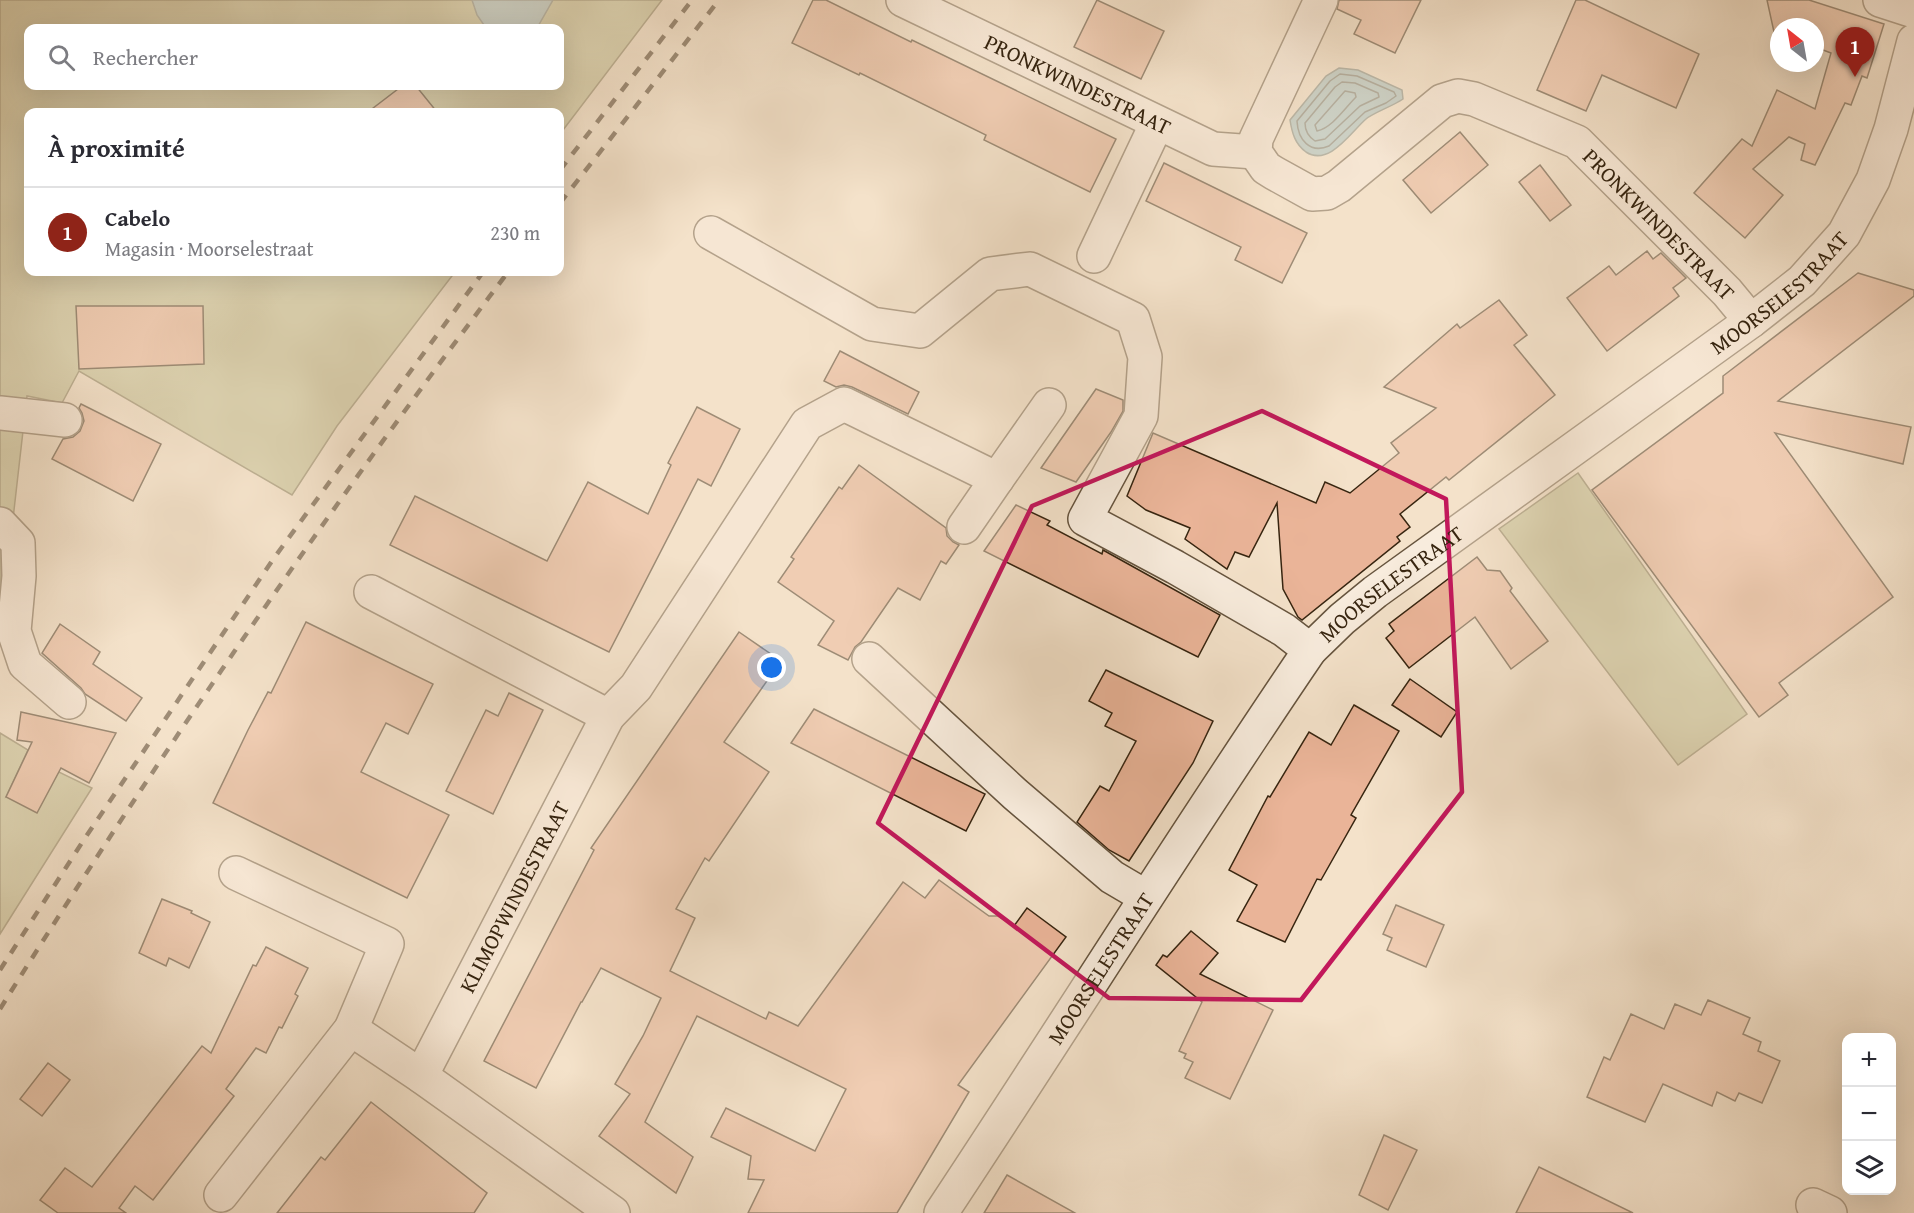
<!DOCTYPE html>
<html lang="fr">
<meta charset="utf-8">
<style>
body{margin:0;font-family:"Gentium Book Plus",serif;background:#f7f7f7;color:#2b2b33}
.controls{position:absolute;right:18px;bottom:18px;display:grid;overflow:hidden;border-radius:12px;box-shadow:0 6px 24px #0002}
.controls button{width:54px;height:54px;display:grid;place-items:center;padding:0;border:0;border-bottom:2px solid #e1e1e2;background:#fff;color:#2b2b33;font:30px sans-serif}
.compass{position:absolute;left:1770px;top:18px;width:54px;height:54px;border-radius:50%;background:#fff;box-shadow:0 6px 24px #0002;rotate:329deg}
.you{position:absolute;left:772px;top:668px;width:21px;height:21px;margin:-15px;border:4px solid #fff;border-radius:50%;background:#1a73e8;box-shadow:0 0 0 9px #1a73e833}
.badge{display:grid;place-items:center;width:39px;height:39px;border-radius:50%;background:#8f2418;color:#fff;font-size:20px;font-weight:700}
.pin{position:absolute;translate:-50% -50px;filter:drop-shadow(0 2px 3px #0008)}
.pin::after{content:'';position:absolute;top:32px;width:21px;height:18px;background:inherit;clip-path:polygon(0 0,100% 0,50% 100%)}
.list{margin:0;padding:0;list-style:none}
h2{display:flex;justify-content:space-between;align-items:center;height:78px;margin:0;padding:0 24px;font-size:26px}
h2 small{font-size:20px;font-weight:400;color:#7c7c81}
.list li{display:grid;grid-template-columns:39px 1fr auto;gap:18px;align-items:center;box-sizing:border-box;height:90px;padding:0 24px;border-top:2px solid #e1e1e2}
.list b{display:block;font-size:22px;white-space:nowrap}
.list p{margin:0;font-size:20px;white-space:nowrap;color:#7c7c81}
.list em{font-size:20px;font-style:normal;color:#7c7c81}
.icon{flex:none;width:33px;height:33px;fill:none;stroke:currentColor;stroke-width:2;stroke-linecap:round;stroke-linejoin:round}
.map{position:relative;flex:none;width:1914px;height:1213px;overflow:hidden}
.search{position:absolute;background:#fff;box-shadow:0 6px 24px #0002;left:24px;top:24px;width:540px;height:66px;display:flex;align-items:center;gap:15px;box-sizing:border-box;padding:0 21px;border-radius:12px;color:#7c7c81;font-size:22px}
.panel{position:absolute;background:#fff;box-shadow:0 6px 24px #0002;left:24px;top:108px;width:540px;height:168px;border-radius:12px}
.map>svg:first-child{display:block}
.green{fill:#c1c292;stroke:#7c7451;stroke-width:1.5;fill-rule:evenodd}
.water{fill:#9ebcbe;stroke:#758078;stroke-width:1.5}
.lines{fill:none;stroke-linecap:round;stroke-linejoin:round}
.shore{stroke:#6a7067;stroke-width:1.5}
.building{fill:#eab498;stroke:#372510;stroke-width:1.5}
.minor-casing{stroke:#66543e;stroke-width:36}
.minor{stroke:#f8ecdd;stroke-width:33}
.rail{stroke:#372510;stroke-width:4.5;stroke-dasharray:10 10;stroke-linecap:butt}
.marked{fill:none;stroke:#c2185b;stroke-width:4.5;stroke-linejoin:round}
.labels{text-anchor:middle;dominant-baseline:central;stroke-width:6;stroke-linejoin:round;paint-order:stroke}
.street-label{font-size:22px;fill:#372510;stroke:#f8ecdd}
</style>
<div class="map">
<svg width="1914" height="1213" viewBox="0 0 1914 1213">
<rect width="100%" height="100%" fill="#f4e2ca"/>
<filter id="stains"><feTurbulence type="fractalNoise" baseFrequency=".00333" numOctaves="4"/><feColorMatrix values="0 0 0 0 .2 0 0 0 0 .09 0 0 0 0 .02 0 0 0 .5 -.17"/></filter>
<radialGradient id="worn" r=".72"><stop offset=".6" stop-color="#630" stop-opacity="0"/><stop offset="1" stop-color="#630" stop-opacity=".3"/></radialGradient>
<g class="green">
<path d="M0 0H662L560 134V112H28V272H455L337 426 292 495 79 371 62 403 27 396 0 633ZM28 28H560V86H28Z"/>
<path d="M1578 473 1747 714 1678 765 1499 529Z"/>
<path d="M0 733 28 750 6 797 59 772 92 788 0 934Z"/>
</g>
<g class="water">
<path d="M472 0H553L537 28H486L477 15Z"/>
<path d="M1339 68 1358 70 1402 90 1403 99C1393 106 1373 113 1366 119 1351 132 1329 167 1306 152 1295 144 1292 133 1290 120L1326 76Z"/>
</g>
<g class="lines">
<g class="shore">
<path d="M1340 74 1357 76 1394 92 1396 96 1386 103 1365 112 1329 146C1310 154 1298 140 1297 121L1330 81Z"/>
<path d="M1342 82 1355 83 1378 93 1379 97 1360 106 1325 139 1315 141C1309 137 1305 131 1305 123L1335 87Z"/>
<path d="M1345 91 1355 93 1356 97C1345 108 1332 128 1317 131L1315 125Z"/>
</g>
</g>
<g class="building">
<path d="M813 0H826L911 42 912 40 1116 139 1090 192 984 140 986 135 860 73 859 75 792 43Z"/>
<path d="M1097 0 1164 31 1141 79 1074 47Z"/>
<path d="M1339 0H1421L1395 53 1354 34 1361 20 1337 9Z"/>
<path d="M1576 0H1585L1699 54 1676 108 1602 75 1586 111 1537 90Z"/>
<path d="M1767 0H1809L1884 24 1867 78 1862 76 1851 105 1845 103 1815 165 1801 160 1805 144 1789 137 1753 169 1783 195 1745 238 1694 193 1742 139 1752 146 1777 90 1815 109 1831 53 1815 47V27H1779V34L1774 32Z"/>
<path d="M402 86H416L437 112H368Z"/>
<path d="M1460 132 1488 165 1431 213 1403 180Z"/>
<path d="M1164 163 1307 233 1282 283 1235 260 1241 247 1146 201Z"/>
<path d="M1540 165 1571 205 1550 221 1519 182Z"/>
<path d="M1647 251 1653 259 1661 253 1686 278 1673 288 1679 296 1607 351 1567 298 1609 266 1616 275Z"/>
<path d="M1858 273 1914 290V296L1778 401 1911 427 1903 464 1775 433 1893 597 1779 683 1788 695 1759 717 1592 490 1723 393V376Z"/>
<path d="M1499 300 1527 335 1514 345 1555 395 1449 480 1446 477 1400 514 1410 527 1397 537 1400 541 1302 620 1298 617 1283 589 1277 503 1249 557 1235 552 1227 569 1185 539 1190 528 1146 510 1127 496 1153 433 1316 503 1325 482 1350 493 1399 453 1391 443 1436 408 1384 387 1457 324 1460 328Z"/>
<path d="M76 306H203L204 364 79 369Z"/>
<path d="M840 351 919 392 908 414 852 387 844 385 836 387 824 381Z"/>
<path d="M1096 389 1123 400V411L1111 432 1076 482 1041 468Z"/>
<path d="M81 404 161 444 133 501 52 459 63 439 73 437 80 431 84 421 82 413 79 408Z"/>
<path d="M697 407 740 429 711 486 698 479 609 652 390 545 415 496 547 561 588 482 648 514 671 465 668 463Z"/>
<path d="M859 465 946 528 947 536 953 542 959 545 946 564 941 561 920 600 898 588 861 642 855 647 848 660 818 645 834 621 778 582 794 559 791 557 839 487 842 489Z"/>
<path d="M1016 505 1050 521 1047 525 1102 554 1103 550 1220 615 1198 657 984 551Z"/>
<path d="M1477 557 1487 570 1500 571 1512 588 1510 591 1548 641 1511 669 1475 617 1409 668 1386 638 1394 631 1389 624Z"/>
<path d="M306 622 433 684 408 734 386 723 361 772 449 815 407 898 213 803 248 730 268 692 271 693Z"/>
<path d="M60 624 100 652 93 664 142 698 126 721 85 694 81 688 42 653Z"/>
<path d="M739 632 781 661 724 742 769 772 709 861 705 858 676 909 695 918 670 971 766 1019 769 1012 798 1026 903 882 925 898 939 880 989 916H998L1014 926 1027 908 1066 937 958 1085 969 1092 897 1213H748L764 1180 748 1179 751 1156 711 1137 726 1108 815 1151 846 1089 697 1016 645 1122 693 1157 676 1193 599 1136 630 1094 615 1084 643 1036 661 998 601 968 582 1002H581L536 1088 484 1061 594 850 591 848Z"/>
<path d="M1106 670 1213 721 1193 763 1129 861 1109 850 1077 822 1100 786 1109 791 1136 741 1105 726 1112 713 1089 701Z"/>
<path d="M1410 679 1457 712 1441 737 1392 705Z"/>
<path d="M509 693 543 710 493 814 446 791 486 710 498 716Z"/>
<path d="M1354 705 1399 731 1351 815 1356 818 1321 880 1317 879 1285 942 1237 921 1257 885 1229 870 1268 796 1270 797 1309 732 1331 745Z"/>
<path d="M814 709 985 794 966 831 791 743Z"/>
<path d="M21 712 116 733 89 783 61 768 37 813 6 797 32 742 17 740Z"/>
<path d="M162 899 192 911 191 913 210 922 189 968 169 958 166 966 139 953Z"/>
<path d="M1396 905 1444 925 1426 967 1387 950 1392 938 1383 934Z"/>
<path d="M1191 931 1218 953 1200 974 1273 1010 1230 1099 1185 1078 1193 1062 1184 1058 1186 1054 1179 1051 1202 1002 1156 965 1163 955 1167 957Z"/>
<path d="M266 947 308 968 295 994 298 996 282 1028 279 1027 266 1053 256 1048 226 1089 234 1096 153 1200 135 1186 119 1208 126 1213H58L40 1200 65 1168 92 1187 202 1046 211 1053 253 965 256 966Z"/>
<path d="M1708 1000 1750 1018 1743 1034 1761 1042 1758 1051 1780 1061 1762 1103 1739 1093 1735 1101 1717 1092 1712 1106 1663 1084 1645 1122 1587 1097 1604 1057 1610 1060 1631 1014 1664 1029 1675 1004 1701 1015Z"/>
<path d="M48 1063 70 1080 42 1116 20 1099Z"/>
<path d="M371 1102 487 1193 474 1213H277L321 1157 325 1160Z"/>
<path d="M1384 1135 1417 1150 1388 1210 1359 1195Z"/>
<path d="M1539 1167 1633 1213H1516Z"/>
<path d="M1007 1175 1075 1213H984Z"/>
</g>
<g class="lines">
<defs>
<g id="minor">
<path id="s1" d="M903 0 1213 149 1255 152"/>
<path id="s2" d="M1321 0 1256 139 1255 152 1266 168 1274 173 1312 194 1327 193 1339 186 1442 101 1458 96 1474 99 1577 142 1727 292 1751 321"/>
<path d="M1880 0 1914 11"/>
<path d="M711 233 872 324 920 331 990 274 1030 269 1133 319 1145 357 1141 416 1085 519 1175 567 1284 630 1310 650"/>
<path d="M1094 256 1157 123"/>
<path d="M0 413 65 420"/>
<path d="M997 479 1049 405"/>
<path d="M0 524 18 543 19 576 14 631 25 664 69 702"/>
<path d="M371 592 608 716"/>
<path d="M869 659 1015 794 1112 877 1146 897"/>
<path d="M351 1029 421 1076 613 1213"/>
<path id="s3" d="M421 1076 608 716 636 687 807 424 844 404 997 479 964 527"/>
<path d="M221 1195 351 1029 387 944 236 873"/>
<path d="M1813 1205 1830 1213"/>
<path id="s4" d="M941 1213C1065 1026 1184 835 1310 650L1342 619 1375 592 1751 321 1802 281 1844 234 1873 180 1891 129 1914 41"/>
</g>
</defs>
<use href="#minor" class="minor-casing"/>
<use href="#minor" class="minor"/>
<g class="rail">
<path d="M560 170 692 0"/>
<path d="M560 203 719 0"/>
<path d="M0 970 85 838 274 558 483 272"/>
<path d="M0 1009C158 756 328 510 508 272"/>
</g>
</g>
<path d="M0 0H1914V1213H0ZM1262 411 1446 499 1462 792 1301 1000 1109 998 878 823 1032 506Z" fill="#f4e2ca" fill-opacity=".55" fill-rule="evenodd"/>
<path class="marked" d="M1262 411 1446 499 1462 792 1301 1000 1109 998 878 823 1032 506Z"/>
<g class="labels">
<g class="street-label">
<text stroke="none"><textPath href="#s1" startOffset="194">PRONKWINDESTRAAT</textPath></text>
<text stroke="none"><textPath href="#s2" startOffset="662">PRONKWINDESTRAAT</textPath></text>
<text stroke="none"><textPath href="#s4" startOffset="1264">MOORSELESTRAAT</textPath></text>
<text stroke="none"><textPath href="#s4" startOffset="778">MOORSELESTRAAT</textPath></text>
<text stroke="none"><textPath href="#s3" startOffset="202">KLIMOPWINDESTRAAT</textPath></text>
<text stroke="none"><textPath href="#s4" startOffset="292">MOORSELESTRAAT</textPath></text>
</g>
</g>
<rect width="100%" height="100%" filter="url(#stains)"/>
<rect width="100%" height="100%" fill="url(#worn)"/>
</svg>
<div class="controls">
<button>+</button>
<button>−</button>
<button><svg class="icon" aria-label="layers" viewBox="0 0 24 24"><path d="M12 4l9 5-9 5-9-5zM3 14l9 5 9-5"/></svg></button>
</div>
<svg class="compass" viewBox="-18 -18 36 36"><path d="M0-13l5 13h-10z" fill="#e53935"/><path d="M0 13l5-13h-10z" fill="#7c7c81"/></svg>
<div class="you"></div>
<div class="pin badge" style="left:1855px;top:77px">1</div>
<div class="search"><svg class="icon" aria-label="search" viewBox="0 0 24 24"><circle cx="10" cy="10" r="6"/><path d="M15 15l6 6"/></svg>Rechercher</div>
<section class="panel">
<h2>À proximité<small></small></h2>
<ul class="list">
<li><span class="badge">1</span><div><b>Cabelo</b><p>Magasin · Moorselestraat</p></div><em>230 m</em></li>
</ul>
</section>
</div>
